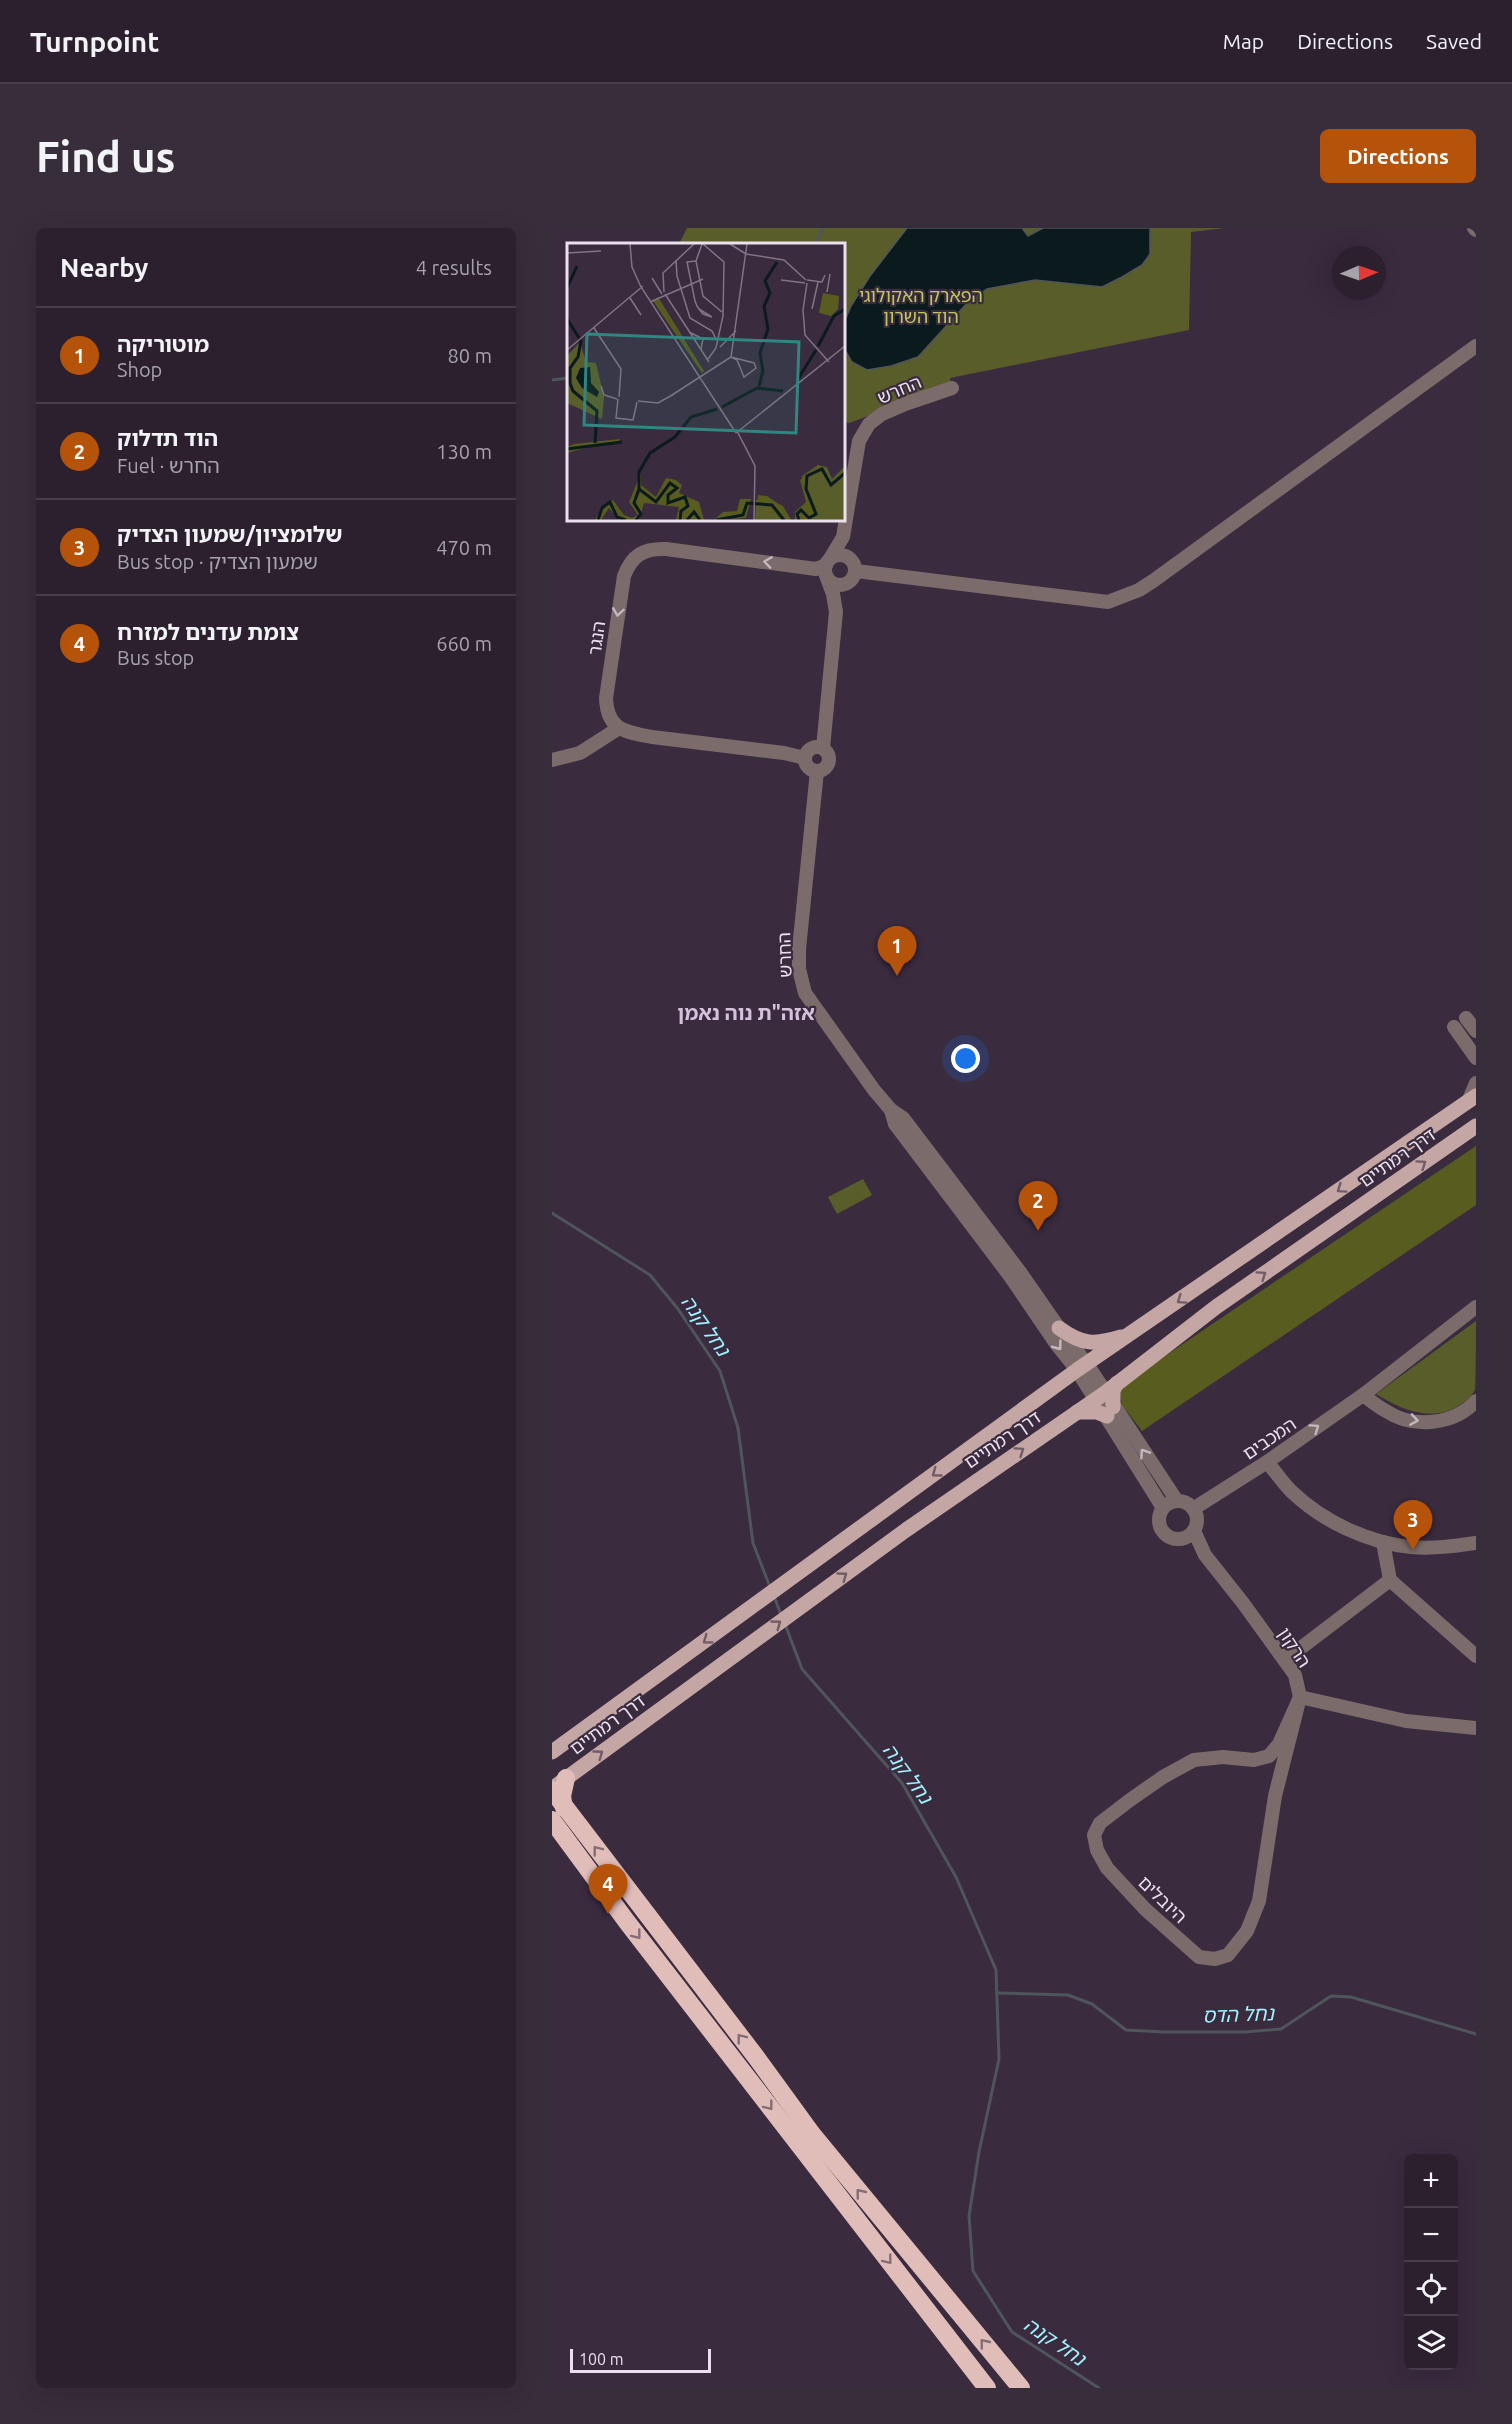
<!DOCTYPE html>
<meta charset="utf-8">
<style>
body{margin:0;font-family:Ubuntu,"Noto Sans Hebrew",sans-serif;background:#382d3b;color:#f1f3f6}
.controls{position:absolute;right:18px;bottom:18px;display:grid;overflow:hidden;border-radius:9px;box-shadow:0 6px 24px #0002}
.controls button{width:54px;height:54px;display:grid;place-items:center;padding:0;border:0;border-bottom:2px solid #483e4b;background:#2c202f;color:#f1f3f6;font:30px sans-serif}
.compass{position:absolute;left:780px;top:18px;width:54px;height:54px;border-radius:50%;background:#2c202f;box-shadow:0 6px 24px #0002;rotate:88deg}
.scale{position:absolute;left:18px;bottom:15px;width:141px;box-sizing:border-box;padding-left:6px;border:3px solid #ebe1ee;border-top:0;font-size:16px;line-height:21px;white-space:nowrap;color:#ebe1ee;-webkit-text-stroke:4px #3a2b3f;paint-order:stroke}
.you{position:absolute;left:414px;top:831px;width:21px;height:21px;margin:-15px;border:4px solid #fff;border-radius:50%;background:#1a73e8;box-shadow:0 0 0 9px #1a73e833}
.badge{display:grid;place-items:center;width:39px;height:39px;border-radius:50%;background:#b45309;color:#fff;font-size:20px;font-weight:700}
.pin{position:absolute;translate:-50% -50px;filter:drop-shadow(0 2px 3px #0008)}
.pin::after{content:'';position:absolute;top:32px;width:21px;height:18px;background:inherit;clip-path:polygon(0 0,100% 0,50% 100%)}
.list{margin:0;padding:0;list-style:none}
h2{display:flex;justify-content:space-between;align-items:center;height:78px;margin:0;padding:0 24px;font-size:26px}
h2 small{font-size:20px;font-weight:400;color:#a6a3aa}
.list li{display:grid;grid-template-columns:39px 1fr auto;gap:18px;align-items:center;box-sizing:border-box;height:96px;padding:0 24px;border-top:2px solid #483e4b}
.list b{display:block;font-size:22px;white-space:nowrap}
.list p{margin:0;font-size:20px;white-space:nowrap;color:#a6a3aa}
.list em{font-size:20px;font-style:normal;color:#a6a3aa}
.icon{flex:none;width:33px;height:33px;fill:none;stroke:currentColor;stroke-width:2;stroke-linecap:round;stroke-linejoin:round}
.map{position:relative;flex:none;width:924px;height:2160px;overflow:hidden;border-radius:9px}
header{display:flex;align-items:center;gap:36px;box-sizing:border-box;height:84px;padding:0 30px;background:#2c202f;border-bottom:2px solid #483e4b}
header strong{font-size:28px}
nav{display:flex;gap:33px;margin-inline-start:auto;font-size:21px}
.intro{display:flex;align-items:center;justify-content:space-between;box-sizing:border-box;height:144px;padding:0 36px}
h1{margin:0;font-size:42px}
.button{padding:15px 27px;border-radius:9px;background:#b45309;color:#fff;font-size:21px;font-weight:700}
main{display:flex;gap:36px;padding:0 36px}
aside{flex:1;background:#2c202f;border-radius:9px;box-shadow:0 6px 24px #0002}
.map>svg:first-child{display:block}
.green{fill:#595d2a}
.forest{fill:#585d1f}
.water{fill:#0b1a1c;stroke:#4e565b;stroke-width:1.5}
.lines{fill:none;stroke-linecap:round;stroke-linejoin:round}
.stream{stroke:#4e565b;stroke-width:3}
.minor{stroke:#7b6c6b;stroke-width:14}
.major{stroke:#c4a6a4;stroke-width:15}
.highway{stroke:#e1bdba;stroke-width:18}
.oneway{stroke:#c4b8c0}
.oneway2{stroke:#715c67}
.oneway3{stroke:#856d76}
.labels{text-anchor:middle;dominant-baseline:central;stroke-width:4.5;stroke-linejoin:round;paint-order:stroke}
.park-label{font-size:18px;fill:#bfc95a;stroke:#3a2b3f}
.street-label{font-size:18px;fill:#ebe1ee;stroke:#3a2b3f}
.neighbourhood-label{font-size:20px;font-weight:bold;fill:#d4c1dc;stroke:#3a2b3f}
.water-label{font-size:20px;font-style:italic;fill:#a0f2fe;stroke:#3a2b3f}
.inset-river{fill:none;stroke:#0b1a1c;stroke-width:3}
.inset-road{fill:none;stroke:#817485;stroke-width:1.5}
.view{fill:#308681;fill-opacity:0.15;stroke:#308681;stroke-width:3}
.inset-edge{fill:none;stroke:#ebe1ee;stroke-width:3}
</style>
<header>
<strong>Turnpoint</strong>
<nav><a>Map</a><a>Directions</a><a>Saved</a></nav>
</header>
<div class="intro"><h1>Find us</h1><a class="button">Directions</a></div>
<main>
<aside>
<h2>Nearby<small>4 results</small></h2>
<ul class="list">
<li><span class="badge">1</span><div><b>מוטוריקה</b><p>Shop</p></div><em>80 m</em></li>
<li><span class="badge">2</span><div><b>הוד תדלוק</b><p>Fuel · החרש</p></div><em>130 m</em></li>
<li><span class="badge">3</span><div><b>שלומציון/שמעון הצדיק</b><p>Bus stop · שמעון הצדיק</p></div><em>470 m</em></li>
<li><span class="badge">4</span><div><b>צומת עדנים למזרח</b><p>Bus stop</p></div><em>660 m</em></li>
</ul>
</aside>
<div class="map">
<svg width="924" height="2160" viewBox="0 0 924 2160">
<rect width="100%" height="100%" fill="#3a2b3f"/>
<g class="green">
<path d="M135 0H673L639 4 637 102 398 150 399 157 297 195 291 193V16H127Z"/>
<path d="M311 951 320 967 285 986 276 969Z"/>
<path d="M924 1093C924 1106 924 1154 923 1162 920 1169 912 1174 906 1178 879 1195 848 1181 824 1166Z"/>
</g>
<path class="forest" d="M924 918V977L590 1203 570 1177 568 1166 573 1155Z"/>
<path class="water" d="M355 0H470L476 8 491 0H598V26L590 37 570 49 550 59 483 52 435 61 416 74 366 129 339 138 315 142 300 134 292 120 291 97 299 78 318 48Z"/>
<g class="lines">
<g class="stream">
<path d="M263 16 271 0"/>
<path d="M0 152 16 150"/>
<path d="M0 985 98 1047 126 1081 168 1143 186 1200 201 1315 218 1359"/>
<path d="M222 1368 229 1387"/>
<path d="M233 1396 250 1441 350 1555 404 1649 444 1742 447 1831 427 1924 417 1988 421 2043 460 2104 547 2160"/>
<path d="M445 1765 516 1767 540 1776 574 1802 611 1804H693L729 1801 779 1768 799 1769 924 1806"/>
</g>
<g class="minor">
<path d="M922 0 924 2"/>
<circle cx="288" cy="342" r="15"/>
<path d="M279 329 291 309 307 213 317 196 330 186 353 176 400 160"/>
<path d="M304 343 556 374 587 362 601 353 924 118"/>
<circle cx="265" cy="531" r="12"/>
<path d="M271 520 284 384 281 366 275 350"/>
<path d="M253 530 232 525 100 509C73 504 55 502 54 470L72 348C80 327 92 320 114 321L264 341 274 337"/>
<path d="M0 532 28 525 67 500"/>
<path d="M265 543 247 721V741L253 765 322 862 339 882 351 890 468 1044 507 1100 535 1136 625 1273"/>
<path d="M914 790 924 803"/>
<path d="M902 799 924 830"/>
<path d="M916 874 924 855"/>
<path d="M339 882 343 896 458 1048 505 1117 525 1142 611 1280"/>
<path d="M811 1167C818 1172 826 1179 834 1183 861 1201 902 1197 924 1173"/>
<path d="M715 1234C723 1243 730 1254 739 1263 770 1293 816 1315 859 1319 881 1321 903 1318 924 1315"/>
<circle cx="626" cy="1292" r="19"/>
<path d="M641 1281 715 1234 811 1167 924 1079"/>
<path d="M642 1303 653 1327 691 1375 743 1447 748 1469 854 1493 924 1500"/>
<path d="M838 1352 924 1428"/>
<path d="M733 1432 838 1352 831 1314"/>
<path d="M748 1469 723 1568 707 1673 695 1703 676 1727 663 1731 647 1729 593 1681 555 1640 545 1622 542 1607 548 1595 578 1572 611 1549 642 1532 671 1529 702 1532 717 1528 727 1516Z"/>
</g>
<g class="major">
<path d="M507 1100C530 1117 543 1117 569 1109"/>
<path d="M561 1179V1163L565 1155"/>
<path d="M525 1184H545L555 1188"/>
<path d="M0 1524 525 1142 924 868"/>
<path d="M5 1557 354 1302 553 1165 664 1079 924 898"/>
</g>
<g class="highway">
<path d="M0 1562 204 1829 260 1906 469 2160"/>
<path d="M12 1580 10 1568 14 1550"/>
<path d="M0 1592 75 1694 435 2160"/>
</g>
</g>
<defs><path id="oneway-chevron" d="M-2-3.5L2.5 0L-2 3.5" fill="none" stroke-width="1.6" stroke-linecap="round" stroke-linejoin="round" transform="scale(1.5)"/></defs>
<g class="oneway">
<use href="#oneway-chevron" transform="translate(216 334) rotate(-172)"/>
<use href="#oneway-chevron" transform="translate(66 384) rotate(98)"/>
<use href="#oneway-chevron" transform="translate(506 1118) rotate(53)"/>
<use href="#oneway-chevron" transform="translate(862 1192) rotate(9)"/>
<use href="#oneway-chevron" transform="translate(763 1200) rotate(-35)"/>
<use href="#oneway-chevron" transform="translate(592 1225) rotate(-124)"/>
</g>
<g class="oneway2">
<use href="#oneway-chevron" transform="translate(870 936) rotate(-35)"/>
<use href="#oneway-chevron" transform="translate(789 961) rotate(145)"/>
<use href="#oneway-chevron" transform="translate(710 1047) rotate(-35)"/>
<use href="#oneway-chevron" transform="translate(629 1072) rotate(145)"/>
<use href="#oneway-chevron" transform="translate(468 1223) rotate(-34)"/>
<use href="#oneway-chevron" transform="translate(384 1245) rotate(144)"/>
<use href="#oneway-chevron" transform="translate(291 1348) rotate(-36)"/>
<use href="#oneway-chevron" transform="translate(225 1396) rotate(-36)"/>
<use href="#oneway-chevron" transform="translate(155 1412) rotate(144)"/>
<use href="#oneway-chevron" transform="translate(47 1526) rotate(-36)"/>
</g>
<g class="oneway3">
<use href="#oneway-chevron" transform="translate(45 1622) rotate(-128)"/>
<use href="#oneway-chevron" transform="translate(85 1707) rotate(52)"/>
<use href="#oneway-chevron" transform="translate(189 1810) rotate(-128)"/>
<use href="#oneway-chevron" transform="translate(217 1878) rotate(52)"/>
<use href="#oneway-chevron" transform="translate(308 1965) rotate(-129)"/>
<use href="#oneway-chevron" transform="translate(336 2032) rotate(52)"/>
<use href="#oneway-chevron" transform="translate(432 2115) rotate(-129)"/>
</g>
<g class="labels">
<g class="park-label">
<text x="369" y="67">הפארק האקולוגי<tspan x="369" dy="21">הוד השרון</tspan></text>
</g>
<g class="street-label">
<text transform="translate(347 161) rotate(-23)">החרש</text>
<text transform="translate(44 410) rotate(-82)">הנגר</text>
<text transform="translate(232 727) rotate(-92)">החרש</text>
<text transform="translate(845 929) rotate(-35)">דרך רמתיים</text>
<text transform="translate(717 1210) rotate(-34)">המכבים</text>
<text transform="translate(450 1211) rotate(-34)">דרך רמתיים</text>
<text transform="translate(743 1419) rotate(57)">הרקון</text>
<text transform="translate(55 1496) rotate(-36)">דרך רמתיים</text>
<text transform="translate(611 1671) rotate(44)">היובלים</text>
</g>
<g class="neighbourhood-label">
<text x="194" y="784">אזה"ת נוה נאמן</text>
</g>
<g class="water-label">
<text transform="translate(154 1097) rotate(55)">נחל קנה</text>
<text transform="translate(356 1545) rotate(54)">נחל קנה</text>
<text transform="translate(686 1786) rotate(-2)">נחל הדס</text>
<text transform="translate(503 2113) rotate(34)">נחל קנה</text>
</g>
</g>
<g transform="translate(15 15)">
<rect width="278" height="278" fill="#3a2b3f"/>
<path d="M13 99 19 119 29 120 37 154 35 176 0 160V113ZM251 222 260 224 265 236 277 224V277H229V268L241 263 235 233ZM199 255 216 263 224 277H188L189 257Z" fill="#595d2a"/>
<path d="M256 50 272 53 271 66 264 73 252 70ZM91 54 137 128 135 130 86 58ZM53 196 51 201H33L0 210V204L7 201ZM252 222 264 238 277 225V230L264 242 254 227 241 233 238 241 252 270 246 277H228V269L239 259 233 237ZM74 230V242L89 254 99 235 109 237 115 242 112 250 132 259 137 277H109L112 264 77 260 72 277H52L42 265 34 277H28L35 264 46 257 57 272 65 275 71 272 62 259ZM191 252 200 253 216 264 224 277H216L199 262 190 263ZM173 256H184L179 275 147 277 156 269 170 268Z" fill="#585d1f"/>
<path d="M23 124 24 140 32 149 30 154 15 145 9 135 13 125Z" fill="#0b1a1c"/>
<path class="inset-river" d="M0 45 10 23M0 76 14 98 11 114 3 125V140L6 148 30 168 28 200M251 103 267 73 278 66M231 136 249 107M192 143 196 128 193 110 201 86 197 63 203 50 198 38 210 19M155 164 190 145 216 148M0 206 55 199M72 246V229L83 210 108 194 124 174 150 166M31 277 35 265 43 259 50 274 59 277M69 277 74 271 67 260 72 246 89 259 103 240 110 245 101 252V260L118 254 121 263 114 268 113 277M120 277 127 269 133 277M149 277 176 272 180 260 205 262 217 277M232 277 230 271 234 267 242 275 249 271 239 246 240 233 255 226 264 242 278 230"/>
<path class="inset-road" d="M63 1 65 24 74 44 169 190M135 1 129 18 136 53 155 69M136 1 157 19 156 73 149 105 141 116M163 1 179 11 217 17 239 37M0 10 34 8M109 17 110 33 123 75 145 88 149 96M129 18 120 19 128 58 130 63 132 66 136 71 145 74 132 66M85 35 95 51M214 37 238 40M240 37 255 39 258 32M97 49 96 30 127 1M260 49 263 31M98 51 142 119M63 55 74 72M83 59 136 36M245 66 251 39M236 67 240 40M236 67 238 92 262 119M27 85 54 126 52 154M122 89 136 96 134 106M153 104 169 88M0 107 76 43M164 114 187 120 189 125 177 134 170 117ZM34 143 37 152 50 156M105 152 164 114 180 1M51 156 49 175 66 177M71 158 91 160 107 151M66 177 70 159M170 188 188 223 187 277M169 190 278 103"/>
<path class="view" d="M20 91 232 99 229 190 17 182Z"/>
<rect width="278" height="278" class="inset-edge"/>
</g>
</svg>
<div class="controls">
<button>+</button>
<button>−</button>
<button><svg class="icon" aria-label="locate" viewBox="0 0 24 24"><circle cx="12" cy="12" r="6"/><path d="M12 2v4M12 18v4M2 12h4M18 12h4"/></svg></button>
<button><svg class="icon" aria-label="layers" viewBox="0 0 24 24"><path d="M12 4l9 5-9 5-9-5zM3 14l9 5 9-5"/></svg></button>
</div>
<svg class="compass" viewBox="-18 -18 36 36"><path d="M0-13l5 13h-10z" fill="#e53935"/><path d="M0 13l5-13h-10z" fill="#a6a3aa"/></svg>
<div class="scale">100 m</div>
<div class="you"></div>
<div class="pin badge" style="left:345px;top:748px">1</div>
<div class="pin badge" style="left:486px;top:1003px">2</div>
<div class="pin badge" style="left:861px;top:1322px">3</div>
<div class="pin badge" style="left:56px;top:1686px">4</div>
</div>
</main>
